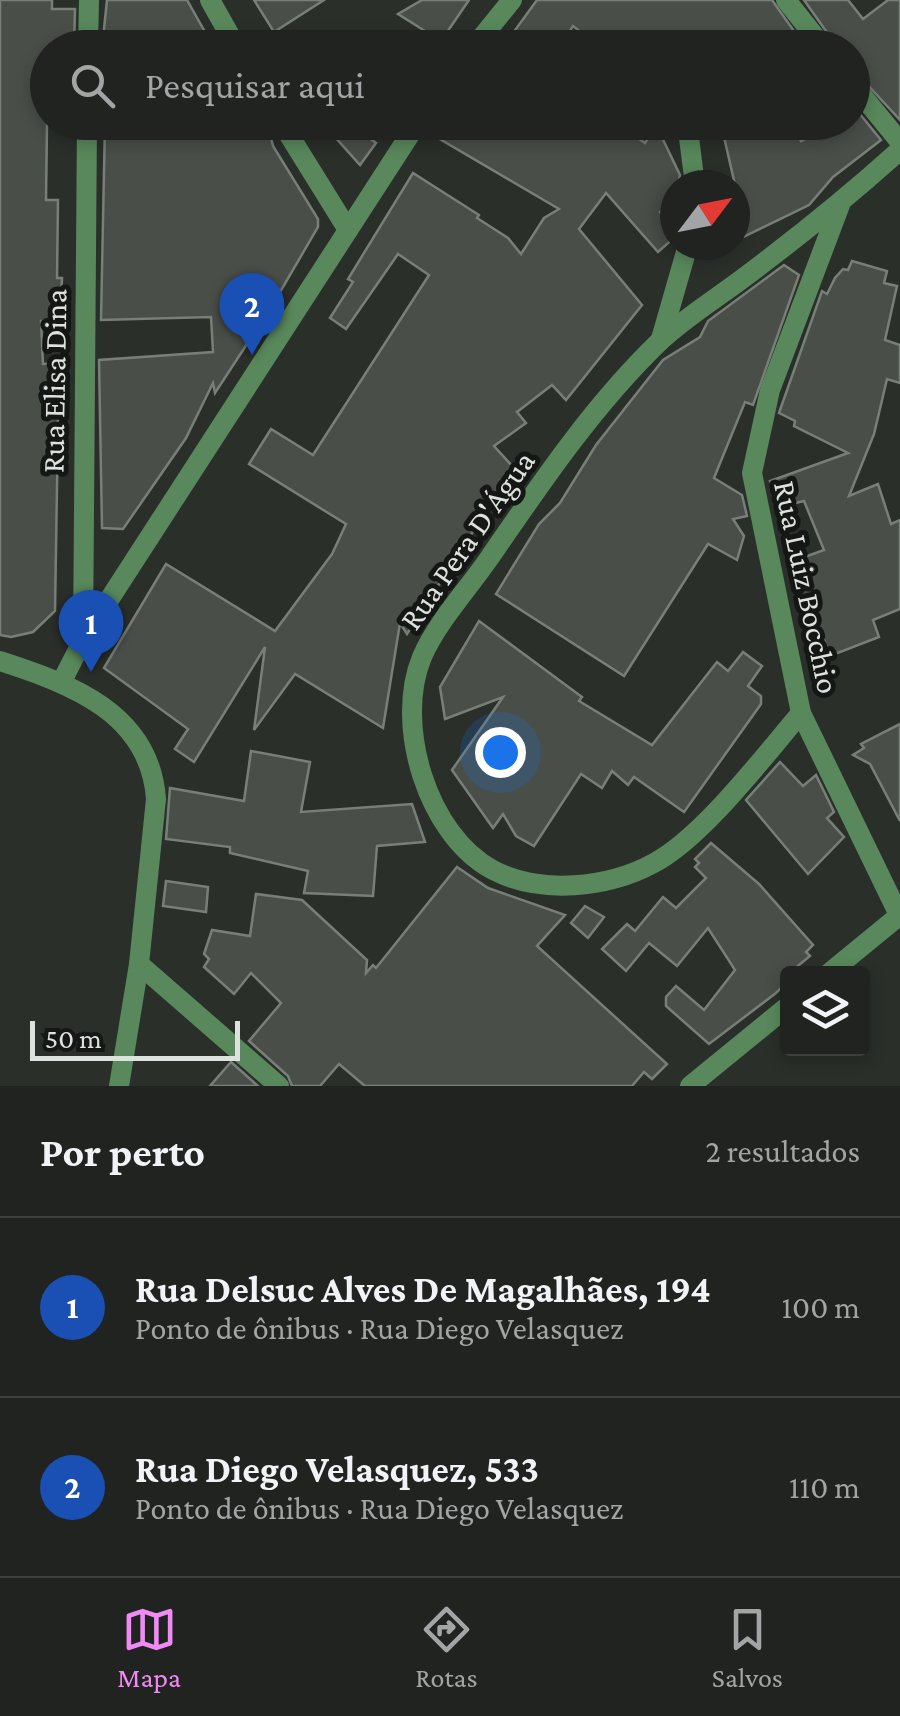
<!DOCTYPE html>
<html lang="pt">
<meta charset="utf-8">
<style>
body{margin:0;font-family:"Crimson Pro",serif;background:#2d2f2d;color:#f1f3f6}
.controls{position:absolute;right:30px;bottom:30px;display:grid;overflow:hidden;border-radius:10px;box-shadow:0 5px 15px #0003}
.controls button{width:90px;height:90px;display:grid;place-items:center;padding:0;border:0;border-bottom:2px solid #3d403e;background:#202320;color:#f1f3f6;font:50px sans-serif}
.compass{position:absolute;left:660px;top:170px;width:90px;height:90px;border-radius:50%;background:#202320;box-shadow:0 5px 15px #0003;rotate:58deg}
.scale{position:absolute;left:30px;bottom:25px;width:210px;box-sizing:border-box;padding-left:10px;border:5px solid #dee2df;border-top:0;font-size:28px;line-height:35px;white-space:nowrap;color:#dee2df;-webkit-text-stroke:8px #141714;paint-order:stroke}
.you{position:absolute;left:500px;top:752px;width:35px;height:35px;margin:-25px;border:8px solid #fff;border-radius:50%;background:#1a73e8;box-shadow:0 0 0 15px #1a73e833}
.badge{display:grid;place-items:center;width:65px;height:65px;border-radius:50%;background:#f18af4;color:#fff;font-size:32px;font-weight:700}
.pin{position:absolute;translate:-50% -82px;filter:drop-shadow(0 2px 5px #0008)}
.pin::after{content:'';position:absolute;top:52px;width:35px;height:30px;background:inherit;clip-path:polygon(0 0,100% 0,50% 100%)}
.list{margin:0;padding:0;list-style:none}
h2{display:flex;justify-content:space-between;align-items:center;height:130px;margin:0;padding:0 40px;font-size:42px}
h2 small{font-size:32px;font-weight:400;color:#a2a4a5}
.list li{display:grid;grid-template-columns:65px 1fr auto;gap:30px;align-items:center;box-sizing:border-box;height:180px;padding:0 40px;border-top:2px solid #3d403e}
.list b{display:block;font-size:38px;white-space:nowrap}
.list p{margin:0;font-size:32px;white-space:nowrap;color:#a2a4a5}
.list em{font-size:32px;font-style:normal;color:#a2a4a5}
.icon{flex:none;width:55px;height:55px;fill:none;stroke:currentColor;stroke-width:2;stroke-linecap:round;stroke-linejoin:round}
.map{position:relative;flex:none;width:900px;height:1086px;overflow:hidden}
.search{position:absolute;background:#202320;box-shadow:0 5px 15px #0003;left:30px;right:30px;top:30px;height:110px;display:flex;align-items:center;gap:25px;box-sizing:border-box;padding:0 35px;border-radius:55px;color:#a2a4a5;font-size:38px}
.sheet{height:490px;background:#202320}
nav{display:flex;justify-content:space-around;align-items:center;box-sizing:border-box;height:140px;border-top:2px solid #3d403e;background:#202320;font-size:28px;color:#a2a4a5}
nav a{display:grid;justify-items:center;gap:5px}
nav .on{color:#f18af4}
.map>svg:first-child{display:block}
.building{fill:#494e49;stroke:#787f79;stroke-width:2.5}
.lines{fill:none;stroke-linecap:round;stroke-linejoin:round}
.minor{stroke:#59885c;stroke-width:20}
.labels{text-anchor:middle;dominant-baseline:central;stroke-width:10;stroke-linejoin:round;paint-order:stroke}
.street-label{font-size:32px;fill:#dee2df;stroke:#141714}
</style>
<div class="map">
<svg width="900" height="1086" viewBox="0 0 900 1086">
<rect width="100%" height="100%" fill="#2a2f2a"/>
<g class="building">
<path d="M0 0H52V9H75L74 48H48L46 200H58L57 278H62L60 321H41L43 364 59 363 55 611 33 632 11 637 0 635Z"/>
<path d="M107 0H187L214 48H102Z"/>
<path d="M254 0H324L274 32Z"/>
<path d="M422 0H469L441 41 398 14Z"/>
<path d="M537 0H772L806 48H602L573 26 559 48H502Z"/>
<path d="M804 0H848L863 19 888 0H900V120L852 68V48H838Z"/>
<path d="M859 113 881 140 833 177 809 205 735 241V185L724 137 754 122H792L801 141 839 122H852V116Z"/>
<path d="M105 122H267L273 146 318 219V227L273 304 215 393 213 383 186 438 123 529 102 528 99 360 213 352 211 317 101 320Z"/>
<path d="M464 122H615L645 143 656 125 680 175 675 199 660 212 675 228V237L658 252 606 193 579 229 642 305 566 400 552 385 517 412 526 423 494 446 514 468 407 634 400 623 383 728 295 674 254 730 265 647 194 762 175 749 188 729 104 668 166 564 275 631 332 554 346 524 249 464 271 429 313 455 429 275 398 254 346 329 330 318 353 282 348 279 413 173 479 215 477 218 508 238 521 254 544 218 559 209 438 138Z"/>
<path d="M350 123 376 143 360 165 335 137Z"/>
<path d="M852 261 887 271 884 283 897 286 885 340 900 345V383L887 379 874 434 849 496 878 484 891 524 900 520V609L873 620 879 637 830 656 814 613 804 616 788 563 824 550 804 501 778 507 770 481 848 453 794 426 795 421 779 413 822 291 827 294 835 278 843 269 848 270Z"/>
<path d="M784 265 799 275 753 405 745 402 714 478 742 495 747 516 733 519 744 536 737 560 708 544 624 676 496 594 539 524 560 503 596 445 663 360 700 337 708 321Z"/>
<path d="M479 621 582 697 579 701 652 745 717 662 728 671 743 652 762 666 748 686 761 696V704L684 812 634 777 628 785 612 771 602 788 581 774 534 846 516 836 503 814 493 828 452 770 503 697 445 719 440 687Z"/>
<path d="M900 724V821L870 764 853 755 864 748 861 744Z"/>
<path d="M251 751 310 762 301 812 412 804 425 842 377 846 373 896 304 893 308 871 230 853V847L166 839 170 788 244 801Z"/>
<path d="M780 762 803 786 816 775 834 812 827 818 844 837 808 874 746 800Z"/>
<path d="M711 843 759 884 813 945 806 952 810 956 788 974 787 982 776 993 709 1044 666 1006V997L676 986 704 1010 735 970 708 928 677 966 649 943 626 971 602 949 627 924 635 931 663 897 676 908 706 878 695 867 699 863 695 859Z"/>
<path d="M457 867 488 888 565 915 537 946 667 1064 652 1079 644 1072 632 1086H365L339 1064 320 1086H292L288 1076 249 1041 281 1003 251 973 234 994 204 967 209 959 204 954 212 930 250 936 256 894 302 900 367 960 366 973 373 965 376 968Z"/>
<path d="M166 881 208 887 206 912 163 906Z"/>
<path d="M585 906 604 917 588 938 571 923Z"/>
<path d="M231 1062 258 1086H210Z"/>
</g>
<g class="lines">
<g class="minor">
<path d="M210 0 237 48"/>
<path d="M786 0 824 48"/>
<path d="M88 48 89 0"/>
<path d="M473 48 512 0"/>
<path d="M852 83 900 142"/>
<path d="M281 122 348 230"/>
<path d="M687 122 695 185"/>
<path d="M840 205 770 390 752 473 801 713 899 915"/>
<path d="M661 339 688 245"/>
<path d="M83 640 87 122"/>
<path d="M0 661C71 684 150 713 156 799L139 964 119 1086"/>
<path d="M62 681 83 640 418 122"/>
<path d="M801 713C764 756 703 837 654 863 608 888 540 895 493 870 427 835 394 724 422 657 437 622 469 588 490 557 541 483 593 406 658 343 683 319 714 300 742 279 797 238 849 196 900 150"/>
<path d="M139 964 279 1086"/>
<path d="M828 974 900 915"/>
<path d="M690 1086 788 1006"/>
</g>
</g>
<g class="labels">
<g class="street-label">
<text transform="translate(54 381) rotate(-89)">Rua Elisa Dina</text>
<text transform="translate(467 540) rotate(-55)">Rua Pera D'Água</text>
<text transform="translate(807 587) rotate(78)">Rua Luiz Bocchio</text>
</g>
</g>
</svg>
<div class="controls">
<button><svg class="icon" aria-label="layers" viewBox="0 0 24 24"><path d="M12 4l9 5-9 5-9-5zM3 14l9 5 9-5"/></svg></button>
</div>
<svg class="compass" viewBox="-18 -18 36 36"><path d="M0-13l5 13h-10z" fill="#e53935"/><path d="M0 13l5-13h-10z" fill="#a2a4a5"/></svg>
<div class="scale">50 m</div>
<div class="you"></div>
<div class="pin badge" style="left:91px;top:672px;background:#1a4fb4">1</div>
<div class="pin badge" style="left:252px;top:355px;background:#1a4fb4">2</div>
<div class="search"><svg class="icon" aria-label="search" viewBox="0 0 24 24"><circle cx="10" cy="10" r="6"/><path d="M15 15l6 6"/></svg>Pesquisar aqui</div>
</div>
<section class="sheet">
<h2>Por perto<small>2 resultados</small></h2>
<ul class="list">
<li><span class="badge" style="background:#1a4fb4">1</span><div><b>Rua Delsuc Alves De Magalhães, 194</b><p>Ponto de ônibus · Rua Diego Velasquez</p></div><em>100 m</em></li>
<li><span class="badge" style="background:#1a4fb4">2</span><div><b>Rua Diego Velasquez, 533</b><p>Ponto de ônibus · Rua Diego Velasquez</p></div><em>110 m</em></li>
</ul>
</section>
<nav>
<a class="on"><svg class="icon" aria-label="map" viewBox="0 0 24 24"><path d="M3 6l6-2 6 2 6-2v14l-6 2-6-2-6 2zM9 4v14M15 6v14"/></svg>Mapa</a>
<a><svg class="icon" aria-label="directions" viewBox="0 0 24 24"><path d="M12 3l9 9-9 9-9-9zM9 14v-3h6M13 9l2 2-2 2"/></svg>Rotas</a>
<a><svg class="icon" aria-label="saved" viewBox="0 0 24 24"><path d="M7 4h10v16l-5-4-5 4z"/></svg>Salvos</a>
</nav>
